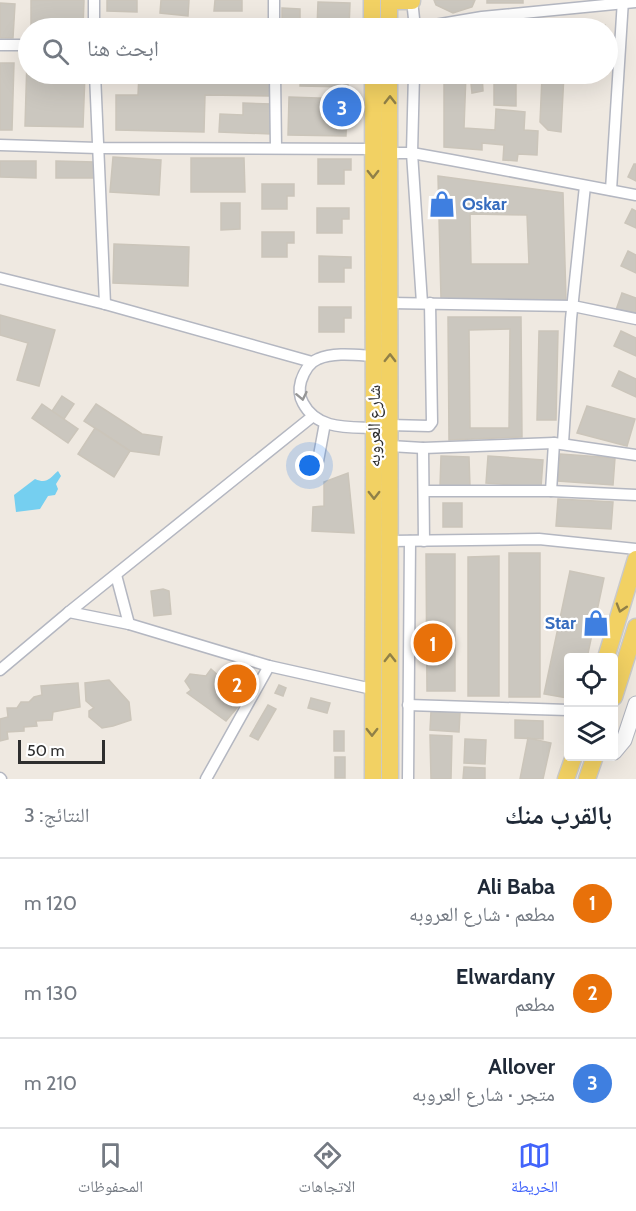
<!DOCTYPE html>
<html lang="ar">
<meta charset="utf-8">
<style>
body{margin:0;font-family:Cabin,"Noto Naskh Arabic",sans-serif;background:#f6f6f7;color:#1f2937;direction:rtl}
.controls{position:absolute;right:18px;bottom:18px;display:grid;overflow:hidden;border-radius:6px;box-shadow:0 6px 24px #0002}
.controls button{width:54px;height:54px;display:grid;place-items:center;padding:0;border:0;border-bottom:2px solid #e0e1e3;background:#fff;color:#1f2937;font:30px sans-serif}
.scale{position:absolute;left:18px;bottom:15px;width:87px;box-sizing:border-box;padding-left:6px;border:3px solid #2e2e2e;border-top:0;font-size:16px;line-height:21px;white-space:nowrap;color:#2e2e2e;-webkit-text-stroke:4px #fff;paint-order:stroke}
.you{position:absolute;left:310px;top:466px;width:21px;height:21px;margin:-15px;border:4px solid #fff;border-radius:50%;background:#1a73e8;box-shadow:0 0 0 9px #1a73e833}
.badge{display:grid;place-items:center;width:39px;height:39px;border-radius:50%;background:#4264fb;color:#fff;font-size:20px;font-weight:700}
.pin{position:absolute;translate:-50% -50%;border:3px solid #fff;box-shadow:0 2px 6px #0006}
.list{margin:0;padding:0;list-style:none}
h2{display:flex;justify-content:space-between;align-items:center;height:78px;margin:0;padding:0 24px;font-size:26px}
h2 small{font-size:20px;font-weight:400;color:#747a83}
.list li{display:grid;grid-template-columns:39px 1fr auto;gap:18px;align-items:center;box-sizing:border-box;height:90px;padding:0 24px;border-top:2px solid #e0e1e3}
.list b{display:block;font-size:22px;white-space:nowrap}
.list p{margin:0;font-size:20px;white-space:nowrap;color:#747a83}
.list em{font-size:20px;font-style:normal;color:#747a83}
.icon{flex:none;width:33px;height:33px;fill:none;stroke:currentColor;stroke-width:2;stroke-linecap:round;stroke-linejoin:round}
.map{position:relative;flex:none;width:636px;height:779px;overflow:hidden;direction:ltr}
.search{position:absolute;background:#fff;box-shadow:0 6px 24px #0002;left:18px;right:18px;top:18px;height:66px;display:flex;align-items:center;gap:15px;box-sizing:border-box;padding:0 21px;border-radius:33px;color:#747a83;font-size:22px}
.sheet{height:348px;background:#fff}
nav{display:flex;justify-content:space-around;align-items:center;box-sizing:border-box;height:84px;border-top:2px solid #e0e1e3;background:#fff;font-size:16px;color:#747a83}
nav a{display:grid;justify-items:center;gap:3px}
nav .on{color:#4264fb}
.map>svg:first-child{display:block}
.water{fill:#75cff0}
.building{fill:#cbc7bf;stroke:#cbc5ba;stroke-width:1.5;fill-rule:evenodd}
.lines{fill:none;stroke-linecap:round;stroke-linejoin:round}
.street-casing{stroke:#b4b7c1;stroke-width:13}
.secondary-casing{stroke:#b4b7c1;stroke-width:17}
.primary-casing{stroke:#c9c9c9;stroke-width:19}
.street{stroke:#fff;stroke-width:10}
.secondary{stroke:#fff;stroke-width:15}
.primary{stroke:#f2d163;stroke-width:16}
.oneway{stroke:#908048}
.oneway2{stroke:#969696}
.labels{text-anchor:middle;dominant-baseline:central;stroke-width:4.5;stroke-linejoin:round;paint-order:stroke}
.shop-label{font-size:18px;font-weight:bold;fill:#366cbe;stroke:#fff;text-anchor:start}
.street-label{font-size:18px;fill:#2e2e2e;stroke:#fff}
</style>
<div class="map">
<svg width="636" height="779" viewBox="0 0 636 779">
<rect width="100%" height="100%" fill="#efe9e1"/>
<path class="water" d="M58 471 61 476 56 484 58 489 55 495 48 496 40 509 16 512 14 495 35 479C47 484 49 479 58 471Z"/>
<g class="building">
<path d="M31 0H84L83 28H31Z"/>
<path d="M107 0H137V12L107 11Z"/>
<path d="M161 0H189L188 16 160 13Z"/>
<path d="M215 0H242V11H214Z"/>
<path d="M434 0H475L472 7 453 13 436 5Z"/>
<rect x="487" y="0" width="36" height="3"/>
<path d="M318 2 350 3 349 28H317Z"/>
<path d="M0 3 15 4 13 38H0Z"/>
<path d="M282 8 300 9V28H282Z"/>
<path d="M605 25 606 28H452Z"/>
<path d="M27 59H28V74H85L83 127 25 126Z"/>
<path d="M0 63H14L12 130H0Z"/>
<path d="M139 74H271L270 96 205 95 204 132 116 130V95H138Z"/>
<path d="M301 74H348V87L300 86Z"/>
<path d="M444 74H466L464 128 495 130 496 109 525 112 524 130 538 131 537 155 518 154 517 161 503 160 504 145 482 143V150L444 147Z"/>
<path d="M470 74H482L483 91 472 93Z"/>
<path d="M494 74H516V106L494 105Z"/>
<path d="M528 74H564L561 132 548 130 540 122 542 77H528Z"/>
<path d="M289 97 347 99 346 136 288 135Z"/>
<path d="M243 103 272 104 271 134 219 132 220 114 243 115Z"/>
<path d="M113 157 161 160 159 195 110 192Z"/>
<path d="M191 158H244L245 192H191Z"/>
<path d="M318 159H351V170H344V184H318Z"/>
<path d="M0 161H36V178L0 177Z"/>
<path d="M56 161 95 162 94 178H56Z"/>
<path d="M634 164H636V181L628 177Z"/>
<path d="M438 176 563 193 566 300 441 299ZM470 214 527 215 529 264H471Z"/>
<path d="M262 184H294V196H287V209H262Z"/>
<path d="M221 203H240V229L221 230Z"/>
<path d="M317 208H349V219H342V233H317Z"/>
<path d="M632 209 636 211V228L625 223Z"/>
<path d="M262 232H294V243H287V257H262Z"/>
<path d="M114 244 189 247 188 286 113 283Z"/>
<path d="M628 251 636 255V273L621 266Z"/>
<path d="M319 256 351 257V268H344V282H319Z"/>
<path d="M622 293 636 298V316L616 310Z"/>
<path d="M319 307H351V318H344V332H319Z"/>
<path d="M0 315 55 330 39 386 17 380 28 343 0 335Z"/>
<path d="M448 317H521L522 437 449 440ZM510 329 509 428H470L469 330Z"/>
<path d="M539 331H558L556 420H537Z"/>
<path d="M621 331 636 338V356L614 346Z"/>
<path d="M619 371 636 379V397L612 386Z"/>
<path d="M62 396 74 404 64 419 52 411Z"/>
<path d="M42 404 78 429 68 443 32 418Z"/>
<path d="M96 404 142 434 162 437 159 455 130 451 84 421Z"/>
<path d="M587 406 635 419 627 446 577 433Z"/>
<path d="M95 428 130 451 114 477 78 454Z"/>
<path d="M560 454 615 458 613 485 558 481Z"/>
<path d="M441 456 469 457 470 487H440Z"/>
<path d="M488 456 543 460 541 487 486 483Z"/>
<path d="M348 473 354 533 312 531 313 507 324 506V482Z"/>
<path d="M558 499 613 502 611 529 556 526Z"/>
<rect x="443" y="503" width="19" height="24"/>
<rect x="509" y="553" width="31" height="144"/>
<path d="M426 554H455V691H427Z"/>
<path d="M499 556V696H468V557Z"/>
<path d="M570 571 604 578 587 658H568V698L544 694Z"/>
<path d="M163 589 169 591 171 614 154 616 151 591Z"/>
<path d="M211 669 221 678 236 680 243 673 257 684 226 721 187 693 191 690 185 681 190 674 206 676Z"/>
<path d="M109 680 129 702 131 720 113 726 102 728 89 717V711L94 708 86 701 85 683Z"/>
<path d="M78 683 80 707 53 712 52 720 36 721 37 726 24 727V731L7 732 8 739 0 741V719L8 717 7 708H17L21 702H29L34 697 42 695 41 686Z"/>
<path d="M279 685 286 688 283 696 275 693Z"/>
<path d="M311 698 330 703 327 713 308 708Z"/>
<path d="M268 705 276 709 258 740 250 736Z"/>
<path d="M431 711 460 712 459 732 430 730Z"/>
<path d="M515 720 543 721V739L515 738Z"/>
<rect x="334" y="731" width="10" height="20"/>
<path d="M430 735 452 736 451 779H431Z"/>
<path d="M528 738 551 743 543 779H520Z"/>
<path d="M465 739 486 740 485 764 464 763Z"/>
<rect x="335" y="757" width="10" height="21"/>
<path d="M464 767 485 768V779H463Z"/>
</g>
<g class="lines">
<defs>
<g id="street">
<path d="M412 0 415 28"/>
<path d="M94 28V0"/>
<path d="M274 28V0"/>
<path d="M417 28 482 17 636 2"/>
<path d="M0 45H28"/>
<path d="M95 74 105 304"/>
<path d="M275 74 276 148"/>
<path d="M414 74 412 153 422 303"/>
<path d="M0 145 98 148 373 149"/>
<path d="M390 153H412L451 160 636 195"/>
<path d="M611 190 623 0"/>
<path d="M0 278 105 304 312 362"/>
<path d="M390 303 573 306 636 319"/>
<path d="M374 356C356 355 334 352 318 359 310 362 304 372 301 381 299 388 299 396 303 403 317 430 348 427 374 428"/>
<path d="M389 425 429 426 432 422 430 303"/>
<path d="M563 443 571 319 585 186"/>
<path d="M390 446 423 448 554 443 636 455"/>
<path d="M423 448 424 541"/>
<path d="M318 461 325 423"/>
<path d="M425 491H551L636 495"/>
<path d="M551 491 554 443"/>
<path d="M390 541 539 539 636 549"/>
<path d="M116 575 129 624"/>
<path d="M69 612 129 624 269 666 372 689"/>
<path d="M0 670 69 612 313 416"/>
<path d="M408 705 568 710"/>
<path d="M0 778 1 779"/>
<path d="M206 779 269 666"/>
<path d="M408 779 410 541"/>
</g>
<path id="secondary" d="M614 752 624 740 636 704"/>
<g id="primary">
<path d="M372 0V28"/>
<path d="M389 0V28"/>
<path d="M389 1H412"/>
<path d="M373 74 374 446 373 779"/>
<path d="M389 74 390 779"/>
<path d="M606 658 636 559"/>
<path d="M614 697 636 627"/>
<path d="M566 779 574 756"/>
<path d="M587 779 595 756"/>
</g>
</defs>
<use href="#street" class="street-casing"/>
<use href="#secondary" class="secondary-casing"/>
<use href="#primary" class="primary-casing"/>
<use href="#street" class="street"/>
<use href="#secondary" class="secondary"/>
<use href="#primary" class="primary"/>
</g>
<defs><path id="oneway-chevron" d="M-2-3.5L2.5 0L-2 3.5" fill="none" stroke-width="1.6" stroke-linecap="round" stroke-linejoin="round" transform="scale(1.5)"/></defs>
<g class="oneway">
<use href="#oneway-chevron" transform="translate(390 100) rotate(-90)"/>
<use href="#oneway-chevron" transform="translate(373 174) rotate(90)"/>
<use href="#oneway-chevron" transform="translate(390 358) rotate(-89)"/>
<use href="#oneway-chevron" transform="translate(374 495) rotate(90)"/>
<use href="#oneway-chevron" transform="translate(621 608) rotate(107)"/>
<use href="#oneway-chevron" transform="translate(390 658) rotate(-90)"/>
<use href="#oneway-chevron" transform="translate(372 732) rotate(90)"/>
</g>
<use class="oneway2" href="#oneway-chevron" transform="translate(302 396) rotate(78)"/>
<defs>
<symbol id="shop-bare" viewBox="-9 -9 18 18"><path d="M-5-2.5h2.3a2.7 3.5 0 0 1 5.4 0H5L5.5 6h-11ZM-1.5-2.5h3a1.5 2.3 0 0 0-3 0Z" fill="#3f7fe0" stroke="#fff" stroke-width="2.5" paint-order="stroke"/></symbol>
</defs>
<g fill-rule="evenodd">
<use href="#shop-bare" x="423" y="185" width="38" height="38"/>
<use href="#shop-bare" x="577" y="604" width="38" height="38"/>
</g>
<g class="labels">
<g class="shop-label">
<text x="462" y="204">Oskar</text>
<text x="576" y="623" text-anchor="end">Star</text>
</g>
<g class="street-label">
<text transform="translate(374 426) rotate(-90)">شارع العروبه</text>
</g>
</g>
</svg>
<div class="controls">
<button><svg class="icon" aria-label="locate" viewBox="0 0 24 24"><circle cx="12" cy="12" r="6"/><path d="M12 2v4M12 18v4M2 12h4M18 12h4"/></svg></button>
<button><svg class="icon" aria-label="layers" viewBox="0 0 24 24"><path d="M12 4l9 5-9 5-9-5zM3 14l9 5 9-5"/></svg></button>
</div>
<div class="scale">50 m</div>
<div class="you"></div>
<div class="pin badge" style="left:433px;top:643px;background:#e8710a">1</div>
<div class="pin badge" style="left:237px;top:684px;background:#e8710a">2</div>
<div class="pin badge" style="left:342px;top:107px;background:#3f7fe0">3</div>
<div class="search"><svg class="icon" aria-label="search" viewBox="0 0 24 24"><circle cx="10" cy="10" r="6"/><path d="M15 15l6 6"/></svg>ابحث هنا</div>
</div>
<section class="sheet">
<h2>بالقرب منك<small>النتائج: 3</small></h2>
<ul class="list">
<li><span class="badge" style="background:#e8710a">1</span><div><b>Ali Baba</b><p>مطعم · شارع العروبه</p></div><em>120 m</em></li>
<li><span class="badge" style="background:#e8710a">2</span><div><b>Elwardany</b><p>مطعم</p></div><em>130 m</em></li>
<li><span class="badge" style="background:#3f7fe0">3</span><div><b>Allover</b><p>متجر · شارع العروبه</p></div><em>210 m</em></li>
</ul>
</section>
<nav>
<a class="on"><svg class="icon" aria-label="map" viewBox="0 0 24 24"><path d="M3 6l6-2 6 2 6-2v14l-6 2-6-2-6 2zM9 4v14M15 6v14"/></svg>الخريطة</a>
<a><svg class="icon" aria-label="directions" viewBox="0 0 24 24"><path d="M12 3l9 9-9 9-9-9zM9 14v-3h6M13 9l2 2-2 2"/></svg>الاتجاهات</a>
<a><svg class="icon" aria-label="saved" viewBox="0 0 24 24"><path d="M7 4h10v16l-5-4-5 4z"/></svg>المحفوظات</a>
</nav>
